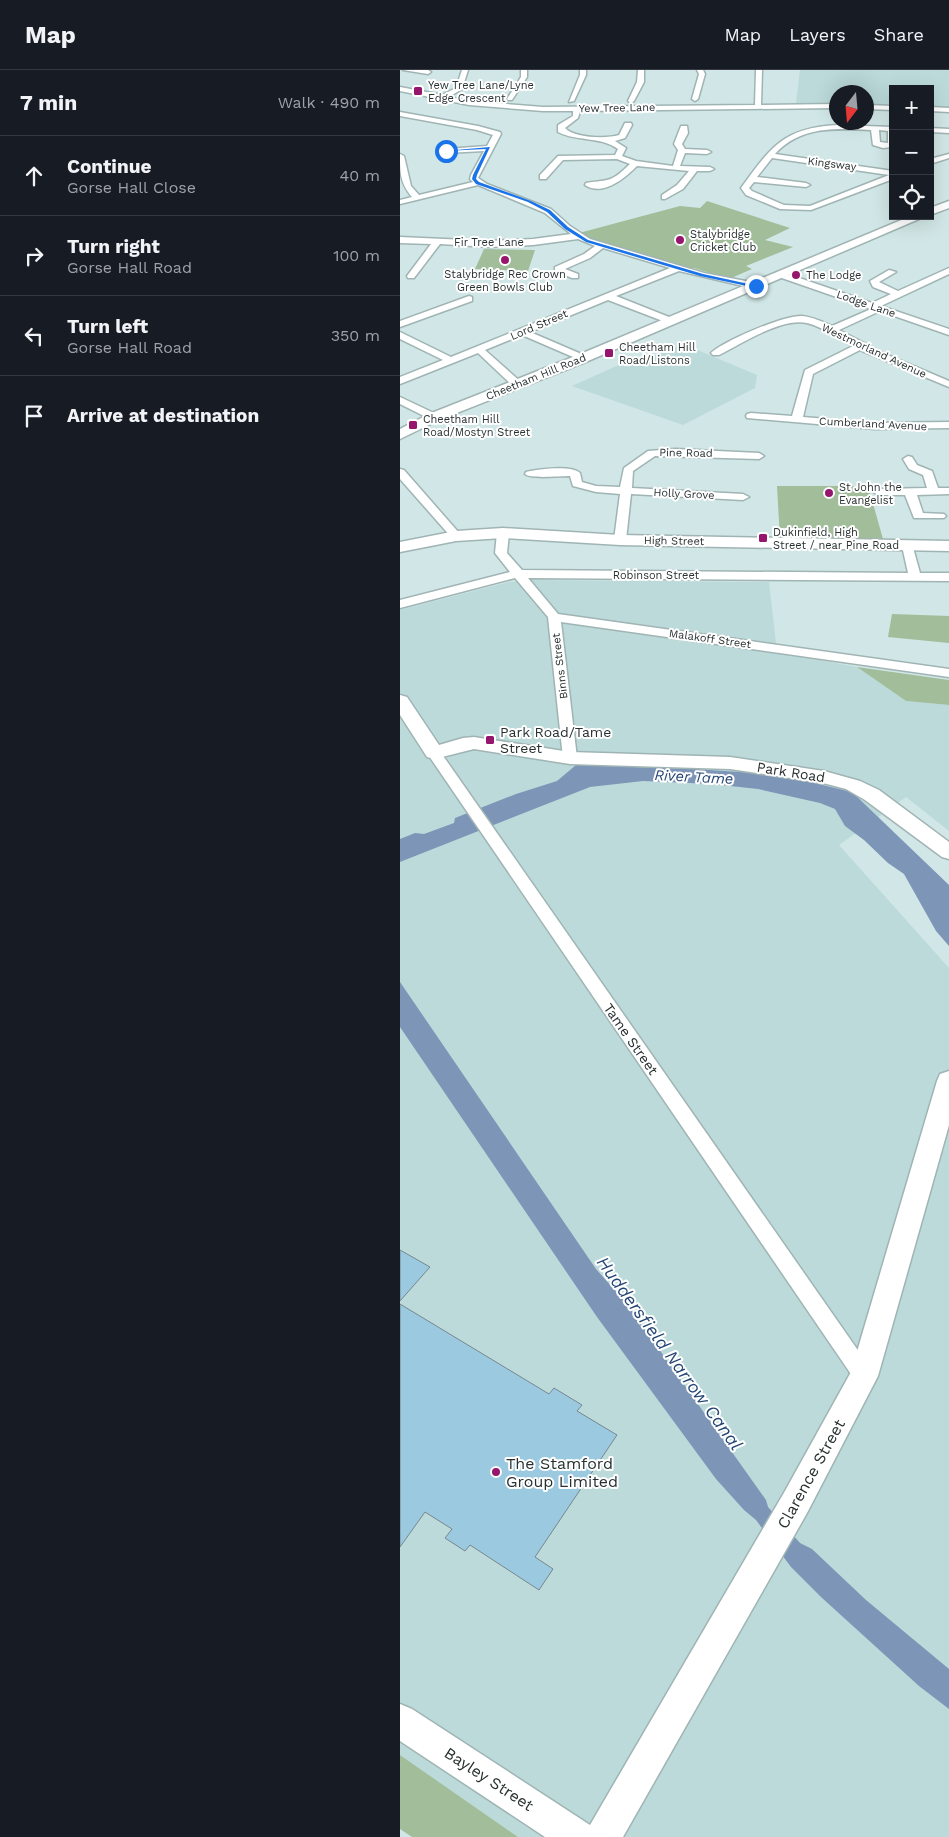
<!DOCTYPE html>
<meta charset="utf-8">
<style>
body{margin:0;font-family:"Work Sans",sans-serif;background:#20242c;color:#f1f3f6}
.controls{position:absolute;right:15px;top:15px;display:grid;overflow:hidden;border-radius:0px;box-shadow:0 5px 20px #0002}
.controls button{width:45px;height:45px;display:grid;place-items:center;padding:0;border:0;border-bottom:1px solid #363941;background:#171b24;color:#f1f3f6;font:25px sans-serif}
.compass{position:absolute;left:429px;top:15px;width:45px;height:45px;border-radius:50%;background:#171b24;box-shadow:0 5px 20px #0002;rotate:196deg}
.stop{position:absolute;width:15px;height:15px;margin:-11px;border:4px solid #1a73e8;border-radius:50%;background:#fff}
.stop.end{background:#1a73e8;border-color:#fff;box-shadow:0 1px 5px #0008}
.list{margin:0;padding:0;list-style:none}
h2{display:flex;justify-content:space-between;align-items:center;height:65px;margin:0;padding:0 20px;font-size:21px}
h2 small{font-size:16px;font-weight:400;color:#9ea1a6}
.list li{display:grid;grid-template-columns:32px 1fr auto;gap:15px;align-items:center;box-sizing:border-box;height:80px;padding:0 20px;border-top:1px solid #363941}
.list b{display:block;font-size:19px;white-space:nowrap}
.list p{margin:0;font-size:16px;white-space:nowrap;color:#9ea1a6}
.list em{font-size:16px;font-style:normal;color:#9ea1a6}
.icon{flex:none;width:28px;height:28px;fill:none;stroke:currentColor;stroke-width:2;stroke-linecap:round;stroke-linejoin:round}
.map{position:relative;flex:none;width:549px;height:1767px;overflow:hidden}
header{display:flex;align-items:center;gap:30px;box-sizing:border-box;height:70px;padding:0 25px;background:#171b24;border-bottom:1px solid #363941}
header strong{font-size:24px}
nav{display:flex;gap:28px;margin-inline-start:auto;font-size:18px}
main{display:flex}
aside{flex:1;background:#171b24}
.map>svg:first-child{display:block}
.built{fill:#bcdada}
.green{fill:#a1bd9a}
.water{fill:#7d95b7}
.building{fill:#9bcae0;stroke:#77878f}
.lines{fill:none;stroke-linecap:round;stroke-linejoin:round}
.street-casing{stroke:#a0b4b4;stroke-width:3}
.secondary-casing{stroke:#a0b4b4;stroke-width:3}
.street{fill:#fff;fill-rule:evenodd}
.secondary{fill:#fff;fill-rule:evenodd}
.route{fill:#1a73e8}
.poi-dot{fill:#96166e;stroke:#fff;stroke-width:2}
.labels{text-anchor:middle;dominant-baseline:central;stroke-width:4;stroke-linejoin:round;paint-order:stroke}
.far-poi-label{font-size:11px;fill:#283030;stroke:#fff;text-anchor:start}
.far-street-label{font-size:11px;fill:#283030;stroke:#fff}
.poi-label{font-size:14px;fill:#283030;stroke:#fff;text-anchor:start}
.street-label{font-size:14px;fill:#283030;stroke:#fff}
.water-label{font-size:15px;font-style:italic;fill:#254674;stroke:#fff}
.near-poi-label{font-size:16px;fill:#283030;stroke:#fff;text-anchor:start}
.near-street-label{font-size:16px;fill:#283030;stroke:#fff}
.near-water-label{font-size:18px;font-style:italic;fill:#254674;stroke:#fff}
</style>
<header>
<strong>Map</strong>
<nav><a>Map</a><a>Layers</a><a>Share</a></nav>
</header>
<main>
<aside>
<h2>7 min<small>Walk · 490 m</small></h2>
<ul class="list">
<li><svg class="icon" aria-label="ahead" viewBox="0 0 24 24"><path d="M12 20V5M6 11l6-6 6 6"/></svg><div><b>Continue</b><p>Gorse Hall Close</p></div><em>40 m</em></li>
<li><svg class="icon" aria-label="right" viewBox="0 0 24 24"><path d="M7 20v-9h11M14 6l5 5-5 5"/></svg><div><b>Turn right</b><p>Gorse Hall Road</p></div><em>100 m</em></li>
<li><svg class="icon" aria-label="left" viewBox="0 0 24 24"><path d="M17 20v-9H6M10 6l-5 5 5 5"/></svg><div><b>Turn left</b><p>Gorse Hall Road</p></div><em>350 m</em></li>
<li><svg class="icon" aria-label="arrive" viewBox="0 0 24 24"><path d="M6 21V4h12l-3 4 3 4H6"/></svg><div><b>Arrive at destination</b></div></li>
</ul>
</aside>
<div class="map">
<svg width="549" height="1767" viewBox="0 0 549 1767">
<rect width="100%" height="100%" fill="#d1e6e6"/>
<g class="built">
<path d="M400 0H549V37L530 36V19H493V35H467V22H437L436 34 396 33Z"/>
<path d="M283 274 357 305 355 318 283 355 172 316 221 294 228 297Z"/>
<path d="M130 510 369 512 376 573 381 583 457 597 506 631 549 635V761L506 727 439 775 549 898V1767H118L0 1685V540L109 512Z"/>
</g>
<g class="green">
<path d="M307 131 390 158 365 170 393 177 346 196 352 199 329 209 294 198 289 199 190 169 179 163 280 136 300 138Z"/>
<path d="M84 179 135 180 128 201 75 199Z"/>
<path d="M377 416H468L483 469H380Z"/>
<path d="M492 544 549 546V573L488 567Z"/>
<path d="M457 597 549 610V635L506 631Z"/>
<path d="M0 1685 118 1767H12L0 1759Z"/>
</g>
<g class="water">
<path d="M176 695 293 699 355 703 397 709 452 722 549 815V876L536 861 504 804 488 793 464 770 445 756 435 739 420 733 358 719 312 714 243 711 190 717 0 792V769L15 763 24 764 54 753 55 748 116 724 157 711Z"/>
<path d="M0 912 196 1199 227 1234 366 1430 368 1437 400 1473 412 1479 466 1530 549 1599V1639L519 1616 421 1527 391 1497 356 1450 344 1440 316 1409 197 1247 0 957Z"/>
</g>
<g class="building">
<path d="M0 1180 30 1197 0 1231Z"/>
<path d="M0 1234 149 1324 154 1318 182 1335 177 1341 217 1365 135 1487 153 1499 139 1520 70 1475 65 1481 45 1468 52 1459 25 1442 0 1477Z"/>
</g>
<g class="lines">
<defs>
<g id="street">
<path d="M3 0H28L31 2 28 4Z"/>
<path d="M62 0H68L62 19 49 27 69 31 143 37 355 35 356 0H362L361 35 437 34V38L180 41 178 48 165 58C174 68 206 69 219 65L225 53H231L232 55 225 68 215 71 226 78 222 86 236 91 273 96 278 80 274 74 281 56H287L288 63 282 74 285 79 307 80 311 82 307 84 285 83 280 96 310 97 314 99 310 101H297L283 119 265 129H262V125L277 115 289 101 237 96C225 108 203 127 185 115L186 113C211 109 210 113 230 94L217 89 163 90 146 109H140V105L158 86 215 85 218 79C200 66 177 72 158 62V55L173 46V41H143L69 35 0 21V17L42 25 56 18Z"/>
<path d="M121 0H127V7L112 30H108L107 29 121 7Z"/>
<path d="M180 0H186V5L174 31 169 32 180 5Z"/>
<path d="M238 0H244V12L234 31 231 33 228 31 237 12Z"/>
<path d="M297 0H303L305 4 298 29 295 31 292 29 299 4Z"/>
<path d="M467 35 493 36V40L467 39Z"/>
<path d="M530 37 549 38V42L530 41Z"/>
<path d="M0 42 78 56 100 62 101 64 78 108 87 114 151 139 170 156 190 169 304 203 356 213 360 216 356 219 279 201 216 226 274 249V253H268L208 230 130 262 186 286V290H180L122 265 85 280 122 313V317H114L78 283 0 314V307L43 290 0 269V262L51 287 270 198 203 178 190 188 165 199 178 204V208H172L155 201V197L184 184 195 176 178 169 133 175 89 177 40 174 14 208H8L7 206 31 174 0 173V167L89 171 133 169 171 164 145 143 78 115 0 134V130L12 127C0 113 0 102 0 84L4 86 11 116 19 125 73 112 70 109 71 105 84 81 46 83 42 81 46 79 87 76 93 65 77 60 0 46Z"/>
<path d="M437 55 493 57V77L483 78 473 75 471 60C436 58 400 56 375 84L493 101V109L411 140 380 139 346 125 341 118C371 77 383 58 437 55ZM479 60 488 61V73L480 72ZM372 88 489 105 410 136 384 135 352 121 349 118 354 112 406 117 410 115 406 113 357 107Z"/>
<path d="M530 58 549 59V63L530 62Z"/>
<path d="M549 84V88L530 94V89Z"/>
<path d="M549 198V204L481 236 549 259V265L480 241 439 260 485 284 549 311V317L460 280 413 304 403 347 475 353 549 352V358L475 359 347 348 346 346 347 344 351 343 392 346 405 300 453 276C438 268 423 257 407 253 382 247 341 274 319 285H313L311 283C324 271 384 245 402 246 413 247 423 252 432 256L471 239 379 207V203H385L472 233 491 224 473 217 470 211 489 200 496 202 479 212 498 221Z"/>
<path d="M69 226 72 227V231L0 257V251Z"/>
<path d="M0 327 38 345 39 347 34 350 30 349 0 334Z"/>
<path d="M275 379 359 383 364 386 359 389 255 386 233 401 232 418 343 424 349 427 343 430 231 424 226 470 220 474 214 470 220 424 196 422 173 416 170 406C160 406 130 409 125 404L126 402C138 399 172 395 180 403L182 412 196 416 220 417 224 398 248 381Z"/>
<path d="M508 386 512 387 517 395 532 401 538 418H549V424L517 425 523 443 544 444 546 446 544 448H514L505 425H479L473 422 479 419 527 418 523 405 509 399 503 389Z"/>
<path d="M0 399 4 400 60 464 62 466 60 468H52L0 409Z"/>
<path d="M103 460 109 463 107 483 122 500 508 503 502 476 508 472 512 474 520 503H549V511L128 508 158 544 549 599V607L161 552 177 688 175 691H165L163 688 148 547 115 508 0 538V530L110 502 95 483 97 463Z"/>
<path d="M34 679 39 680 471 1299 474 1306 471 1313 464 1316 457 1313 27 683 29 680Z"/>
</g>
<g id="secondary">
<path d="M549 131V138L530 145V138Z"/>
<path d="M511 146H526L188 291 39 350 0 369V359L29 344 178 285Z"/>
<path d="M103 458 220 465 549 471V481L220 475 103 468 56 471 0 482V472L56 461Z"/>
<path d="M0 625 7 627 39 675 63 668 74 667 170 682 330 687 424 701 460 711 479 720 549 772V789L542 787 465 730 446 719 423 713 330 699 170 694 74 679 34 689 27 687 0 645Z"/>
<path d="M549 1001V1055L478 1306 407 1443 223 1767H145L0 1671V1634L12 1639 190 1755 385 1421 451 1302 537 1011 540 1004Z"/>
</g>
</defs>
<use href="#street" class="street-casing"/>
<use href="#secondary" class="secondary-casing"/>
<use href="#street" class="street"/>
<use href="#secondary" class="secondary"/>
</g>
<path class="route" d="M90 77 77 105 76 109 79 112 131 131 150 140 168 157 188 170 303 204 358 216 356 218 300 206 186 172 165 159 147 142 128 132 76 114 72 109 73 105 86 79 44 81Z"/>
<g class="poi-dot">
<rect x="13" y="16" width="10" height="10" rx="2.5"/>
<circle cx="280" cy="170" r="5"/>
<circle cx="105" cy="190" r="5"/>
<circle cx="396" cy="205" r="5"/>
<rect x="204" y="278" width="10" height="10" rx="2.5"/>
<rect x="8" y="350" width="10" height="10" rx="2.5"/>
<circle cx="429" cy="423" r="5"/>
<rect x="358" y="463" width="10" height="10" rx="2.5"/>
<rect x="85" y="665" width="10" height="10" rx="2.5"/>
<circle cx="96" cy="1402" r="5"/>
</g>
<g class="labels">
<g class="far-poi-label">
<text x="28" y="15">Yew Tree Lane/Lyne<tspan x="28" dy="13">Edge Crescent</tspan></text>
<text x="290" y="164">Stalybridge<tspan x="290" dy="13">Cricket Club</tspan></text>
<text x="105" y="204" text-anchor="middle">Stalybridge Rec Crown<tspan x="105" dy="13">Green Bowls Club</tspan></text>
<text x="406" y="205">The Lodge</text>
<text x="219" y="277">Cheetham Hill<tspan x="219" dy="13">Road/Listons</tspan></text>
<text x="23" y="349">Cheetham Hill<tspan x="23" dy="13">Road/Mostyn Street</tspan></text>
<text x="439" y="417">St John the<tspan x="439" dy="13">Evangelist</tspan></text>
<text x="373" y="462">Dukinfield, High<tspan x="373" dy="13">Street / near Pine Road</tspan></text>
</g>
<g class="far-street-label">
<text transform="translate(217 38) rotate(-1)">Yew Tree Lane</text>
<text transform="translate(432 94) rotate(7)">Kingsway</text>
<text x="89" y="172">Fir Tree Lane</text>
<text transform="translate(466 234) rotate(19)">Lodge Lane</text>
<text transform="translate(139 255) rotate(-23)">Lord Street</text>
<text transform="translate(474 281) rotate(25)">Westmorland Avenue</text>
<text transform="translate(136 307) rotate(-22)">Cheetham Hill Road</text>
<text transform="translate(473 354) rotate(3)">Cumberland Avenue</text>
<text transform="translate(286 383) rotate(1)">Pine Road</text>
<text transform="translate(284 424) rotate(3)">Holly Grove</text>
<text transform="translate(274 471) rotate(1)">High Street</text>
<text x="256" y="505">Robinson Street</text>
<text transform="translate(310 569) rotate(8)">Malakoff Street</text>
<text transform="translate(160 596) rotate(-97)">Binns Street</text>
</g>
<g class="poi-label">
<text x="100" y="662">Park Road/Tame<tspan x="100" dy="16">Street</tspan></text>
</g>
<g class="street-label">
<text transform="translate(391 702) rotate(9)">Park Road</text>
<text transform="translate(231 969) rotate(55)">Tame Street</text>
</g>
<g class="water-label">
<text transform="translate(294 707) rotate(3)">River Tame</text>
</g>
<g class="near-poi-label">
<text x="106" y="1393">The Stamford<tspan x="106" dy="18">Group Limited</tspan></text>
</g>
<g class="near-street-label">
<text transform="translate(411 1404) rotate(-61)">Clarence Street</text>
<text transform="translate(89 1709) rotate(33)">Bayley Street</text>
</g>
<g class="near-water-label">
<text transform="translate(270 1283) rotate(54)">Huddersfield Narrow Canal</text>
</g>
</g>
</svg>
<div class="controls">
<button>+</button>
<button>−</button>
<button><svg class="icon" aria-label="locate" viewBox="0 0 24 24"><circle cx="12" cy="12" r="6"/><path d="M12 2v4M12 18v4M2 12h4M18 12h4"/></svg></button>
</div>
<svg class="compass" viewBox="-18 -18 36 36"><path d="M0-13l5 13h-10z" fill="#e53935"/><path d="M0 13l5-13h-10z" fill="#9ea1a6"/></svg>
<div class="stop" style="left:46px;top:81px"></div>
<div class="stop end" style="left:356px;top:216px"></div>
</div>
</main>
